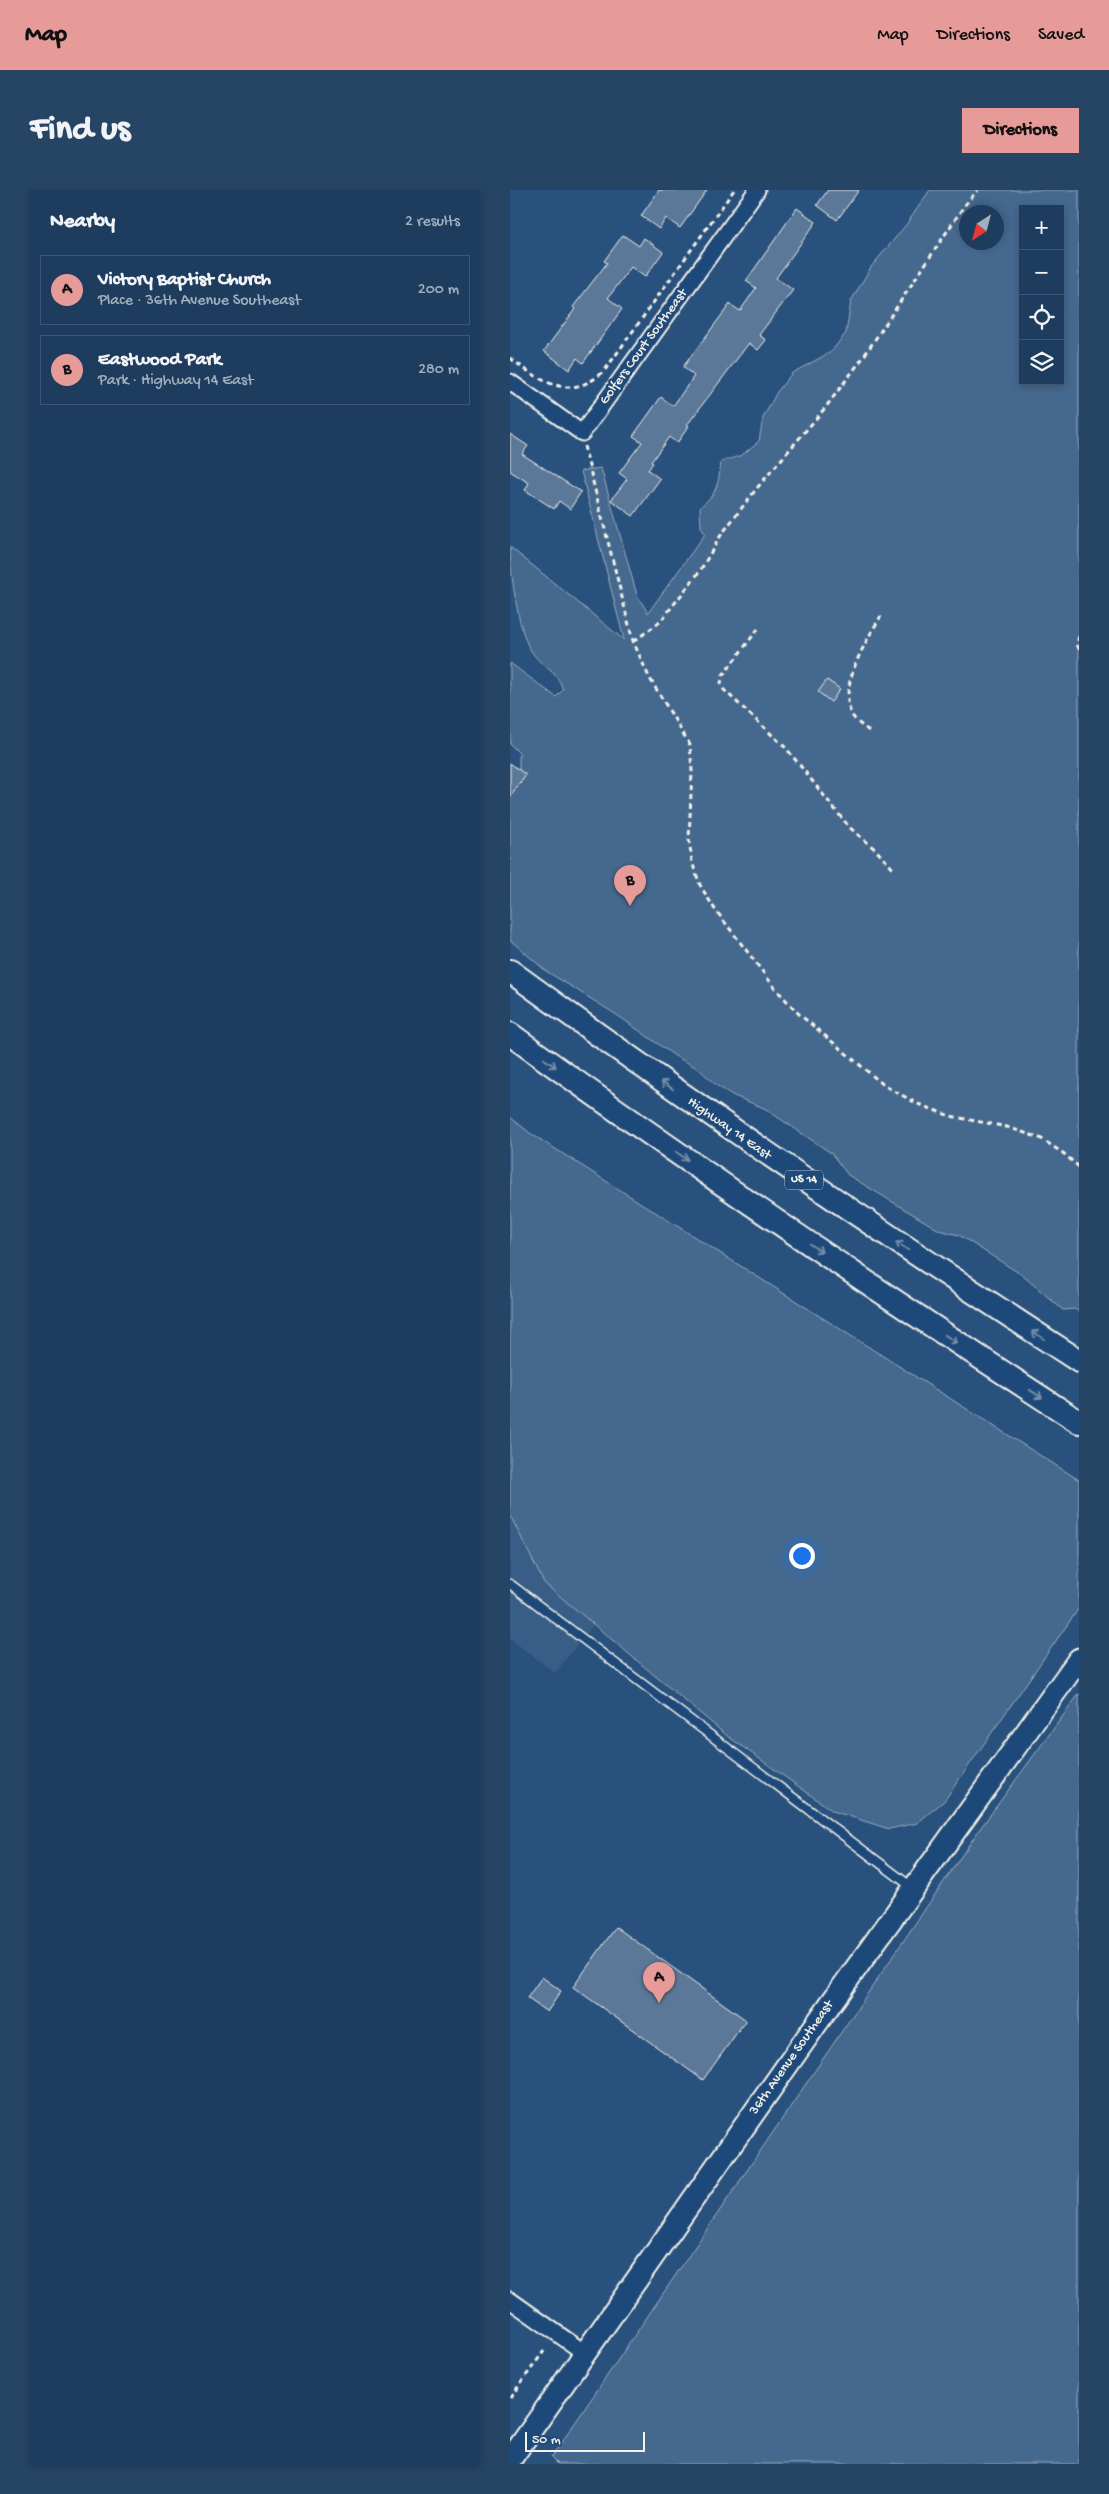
<!DOCTYPE html>
<meta charset="utf-8">
<style>
body{margin:0;font-family:"Gochi Hand",sans-serif;background:#264464;color:#f1f3f6}
.controls{position:absolute;right:15px;top:15px;display:grid;overflow:hidden;border-radius:0px;box-shadow:0 2px 8px #0003}
.controls button{width:45px;height:45px;display:grid;place-items:center;padding:0;border:0;border-bottom:1px solid #3c5673;background:#1e3d5e;color:#f1f3f6;font:25px sans-serif}
.compass{position:absolute;left:449px;top:15px;width:45px;height:45px;border-radius:50%;background:#1e3d5e;box-shadow:0 2px 8px #0003;rotate:216deg}
.scale{position:absolute;left:15px;bottom:12px;width:120px;box-sizing:border-box;padding-left:5px;border:2px solid #f4f1e8;border-top:0;font-size:14px;line-height:18px;white-space:nowrap;color:#f4f1e8;-webkit-text-stroke:4px #1f4a7a;paint-order:stroke}
.you{position:absolute;left:291px;top:1365px;width:18px;height:18px;margin:-12px;border:4px solid #fff;border-radius:50%;background:#1a73e8;box-shadow:0 0 0 8px #1a73e833}
.badge{display:grid;place-items:center;width:32px;height:32px;border-radius:50%;background:#e69b98;color:#111;font-size:16px;font-weight:700}
.pin{position:absolute;translate:-50% -41px;filter:drop-shadow(0 1px 2px #0008)}
.pin::after{content:'';position:absolute;top:26px;width:18px;height:15px;background:inherit;clip-path:polygon(0 0,100% 0,50% 100%)}
.list{margin:0;padding:0;list-style:none}
h2{display:flex;justify-content:space-between;align-items:center;height:65px;margin:0;padding:0 20px;font-size:21px}
h2 small{font-size:16px;font-weight:400;color:#a1aebc}
.list li{display:grid;grid-template-columns:32px 1fr auto;gap:15px;align-items:center;box-sizing:border-box;height:70px;margin:0 10px 10px;padding:0 10px;border:1px solid #3c5673;border-radius:0px}
.list b{display:block;font-size:19px;white-space:nowrap}
.list p{margin:0;font-size:16px;white-space:nowrap;color:#a1aebc}
.list em{font-size:16px;font-style:normal;color:#a1aebc}
.icon{flex:none;width:28px;height:28px;fill:none;stroke:currentColor;stroke-width:2;stroke-linecap:round;stroke-linejoin:round}
.map{position:relative;flex:none;width:569px;height:2274px;overflow:hidden;border-radius:0px}
header{display:flex;align-items:center;gap:30px;box-sizing:border-box;height:70px;padding:0 25px;background:#e69b98;color:#111}
header strong{font-size:24px}
nav{display:flex;gap:28px;margin-inline-start:auto;font-size:18px}
.intro{display:flex;align-items:center;justify-content:space-between;box-sizing:border-box;height:120px;padding:0 30px}
h1{margin:0;font-size:35px}
.button{padding:12px 22px;border-radius:0px;background:#e69b98;color:#111;font-size:18px;font-weight:700}
main{display:flex;gap:30px;padding:0 30px}
aside{flex:1;background:#1e3d5e;border-radius:0px;box-shadow:0 2px 8px #0003}
.map>svg:first-child{display:block}
.built{fill:#375d86}
.green{fill:#45688e;stroke:#9cacbb;fill-rule:evenodd}
.building{fill:#5b7899;stroke:#f4f1e8}
.lines{fill:none;stroke-linecap:round;stroke-linejoin:round}
.lane-casing{stroke:#f4f1e8;stroke-width:11}
.street-casing{stroke:#f4f1e8;stroke-width:19}
.secondary-casing{stroke:#f4f1e8;stroke-width:25}
.primary-casing{stroke:#f4f1e8;stroke-width:26}
.path{stroke:#f4f1e8;stroke-width:3;stroke-dasharray:5 4;stroke-linecap:butt}
.lane{stroke:#1f4a7a;stroke-width:8}
.street{stroke:#1f4a7a;stroke-width:15}
.secondary{stroke:#1f4a7a;stroke-width:21}
.primary{stroke:#1f4a7a;stroke-width:22}
.oneway{stroke:#748da6}
.labels{text-anchor:middle;dominant-baseline:central;stroke-width:4.5;stroke-linejoin:round;paint-order:stroke}
.shield{fill:#1f4a7a;stroke:#b4bfc7;stroke-width:1}
.shield-label{font-size:12px;font-weight:bold;fill:#f4f1e8}
.street-label{font-size:14px;fill:#f4f1e8;stroke:#1f4a7a}
</style>
<header>
<strong>Map</strong>
<nav><a>Map</a><a>Directions</a><a>Saved</a></nav>
</header>
<div class="intro"><h1>Find us</h1><a class="button">Directions</a></div>
<main>
<aside>
<h2>Nearby<small>2 results</small></h2>
<ul class="list">
<li><span class="badge">A</span><div><b>Victory Baptist Church</b><p>Place · 36th Avenue Southeast</p></div><em>200 m</em></li>
<li><span class="badge">B</span><div><b>Eastwood Park</b><p>Park · Highway 14 East</p></div><em>280 m</em></li>
</ul>
</aside>
<div class="map">
<svg width="569" height="2274" viewBox="0 0 569 2274">
<rect width="100%" height="100%" fill="#28517e"/>
<filter id="ink" filterUnits="userSpaceOnUse"><feTurbulence type="fractalNoise" baseFrequency=".02" numOctaves="2"/><feDisplacementMap in="SourceGraphic" scale="10" xChannelSelector="R" yChannelSelector="G"/><feConvolveMatrix kernelMatrix="1 2 1 2 8 2 1 2 1" color-interpolation-filters="sRGB"/></filter>
<g filter="url(#ink)">
<path class="built" d="M0 1325 34 1393 84 1434 45 1483 0 1449Z"/>
<g class="green">
<path d="M420 0H569V1122L565 1119 553 1120 512 1085 449 1045 429 1040 338 985 321 963 254 918 224 906 206 895 189 879 165 866 107 825 36 781 0 750V599L9 580V563L0 554V473L46 507 53 500C47 479 30 477 20 459 8 440 0 380 0 357L114 450 71 281 91 278 127 405 138 423 195 344 191 337 190 317C208 303 208 294 211 272L232 265 249 251 253 228 267 202 282 183 321 162 336 143 341 111 361 77 396 35ZM513 19H550V191H513ZM457 22H487V52H457Z"/>
<path d="M0 927 20 943 569 1290V1418L434 1611 407 1633 379 1639 323 1621 216 1545 34 1393 0 1325Z"/>
<path d="M569 1504V2274H47L41 2268 469 1640Z"/>
</g>
<g class="building">
<path d="M149 0H197L170 38 156 28 149 39 131 26Z"/>
<path d="M318 0H349L327 30 307 15Z"/>
<path d="M287 18 306 32 266 88 283 100 249 145 256 150 248 160 239 153 177 235 179 236 167 253 159 247 141 272 143 273 138 280 150 289 123 326 101 310 117 289 109 283 132 252 123 246 151 207 163 216 184 186 173 177 220 114 230 121 246 98 236 91Z"/>
<path d="M113 45 129 56 134 48 153 62 135 87 121 77 98 108 112 119 73 173 67 168 59 180 34 161 65 119 63 117 97 73 94 71Z"/>
<path d="M0 244 18 256 12 264 71 302 60 319 49 311 44 319 15 300 19 293 0 281Z"/>
<path d="M317 490 330 499 321 512 308 502Z"/>
<path d="M0 573 16 585 0 607Z"/>
<path d="M106 1737 236 1830 193 1890 63 1797Z"/>
<path d="M32 1787 51 1801 37 1822 17 1808Z"/>
</g>
<g class="lines">
<defs>
<path id="lane" d="M0 1394 403 1698"/>
<g id="street">
<path d="M0 192 72 243 247 0"/>
<path d="M0 2110 75 2163"/>
</g>
<path id="secondary" d="M0 2270 321 1813 569 1469"/>
<g id="primary">
<path d="M0 781C186 917 376 1046 569 1171"/>
<path d="M0 844C186 979 376 1107 569 1232"/>
</g>
</defs>
<use href="#lane" class="lane-casing"/>
<use href="#street" class="street-casing"/>
<use href="#secondary" class="secondary-casing"/>
<use href="#primary" class="primary-casing"/>
<g class="path">
<path d="M0 168C32 192 61 213 95 180L224 0"/>
<path d="M74 256 123 451 139 487 180 555 182 581 179 649 182 672 190 695 204 718 265 798 289 824 375 896 408 914 440 926 497 937 530 948 553 963 569 977"/>
<path d="M248 439 213 485 211 493 214 500 276 558 339 637 366 660 385 681"/>
<path d="M569 446 567 454 569 459"/>
<path d="M124 451 150 432 190 381 211 345 247 298 315 218 352 169 454 16 468 0"/>
<path d="M359 541C353 536 346 532 342 525 327 498 357 449 371 426"/>
<path d="M0 2208 34 2161"/>
</g>
<use href="#lane" class="lane"/>
<use href="#street" class="street"/>
<use href="#secondary" class="secondary"/>
<use href="#primary" class="primary"/>
</g>
<defs><path id="oneway-shaft" d="M-6 0H5M1.5-3L5.5 0L1.5 3" fill="none" stroke-width="1.6" stroke-linecap="round" stroke-linejoin="round" transform="scale(1.25)"/></defs>
<g class="oneway">
<use href="#oneway-shaft" transform="translate(40 873) rotate(35)"/>
<use href="#oneway-shaft" transform="translate(157 895) rotate(-145)"/>
<use href="#oneway-shaft" transform="translate(172 966) rotate(35)"/>
<use href="#oneway-shaft" transform="translate(392 1056) rotate(-146)"/>
<use href="#oneway-shaft" transform="translate(306 1058) rotate(34)"/>
<use href="#oneway-shaft" transform="translate(528 1145) rotate(-147)"/>
<use href="#oneway-shaft" transform="translate(441 1149) rotate(33)"/>
<use href="#oneway-shaft" transform="translate(526 1204) rotate(33)"/>
</g>
</g>
<g class="labels">
<rect class="shield" x="275" y="980.5" width="38" height="19" rx="4"/>
<g class="shield-label">
<text x="294" y="990">US 14</text>
</g>
<g class="street-label">
<text transform="translate(134 157) rotate(-54)">Golfers Court Southeast</text>
<text transform="translate(219 939) rotate(35)">Highway 14 East</text>
<text transform="translate(282 1868) rotate(-55)">36th Avenue Southeast</text>
</g>
</g>
</svg>
<div class="controls">
<button>+</button>
<button>−</button>
<button><svg class="icon" aria-label="locate" viewBox="0 0 24 24"><circle cx="12" cy="12" r="6"/><path d="M12 2v4M12 18v4M2 12h4M18 12h4"/></svg></button>
<button><svg class="icon" aria-label="layers" viewBox="0 0 24 24"><path d="M12 4l9 5-9 5-9-5zM3 14l9 5 9-5"/></svg></button>
</div>
<svg class="compass" viewBox="-18 -18 36 36"><path d="M0-13l5 13h-10z" fill="#e53935"/><path d="M0 13l5-13h-10z" fill="#a1aebc"/></svg>
<div class="scale">50 m</div>
<div class="you"></div>
<div class="pin badge" style="left:149px;top:1813px">A</div>
<div class="pin badge" style="left:120px;top:716px">B</div>
</div>
</main>
